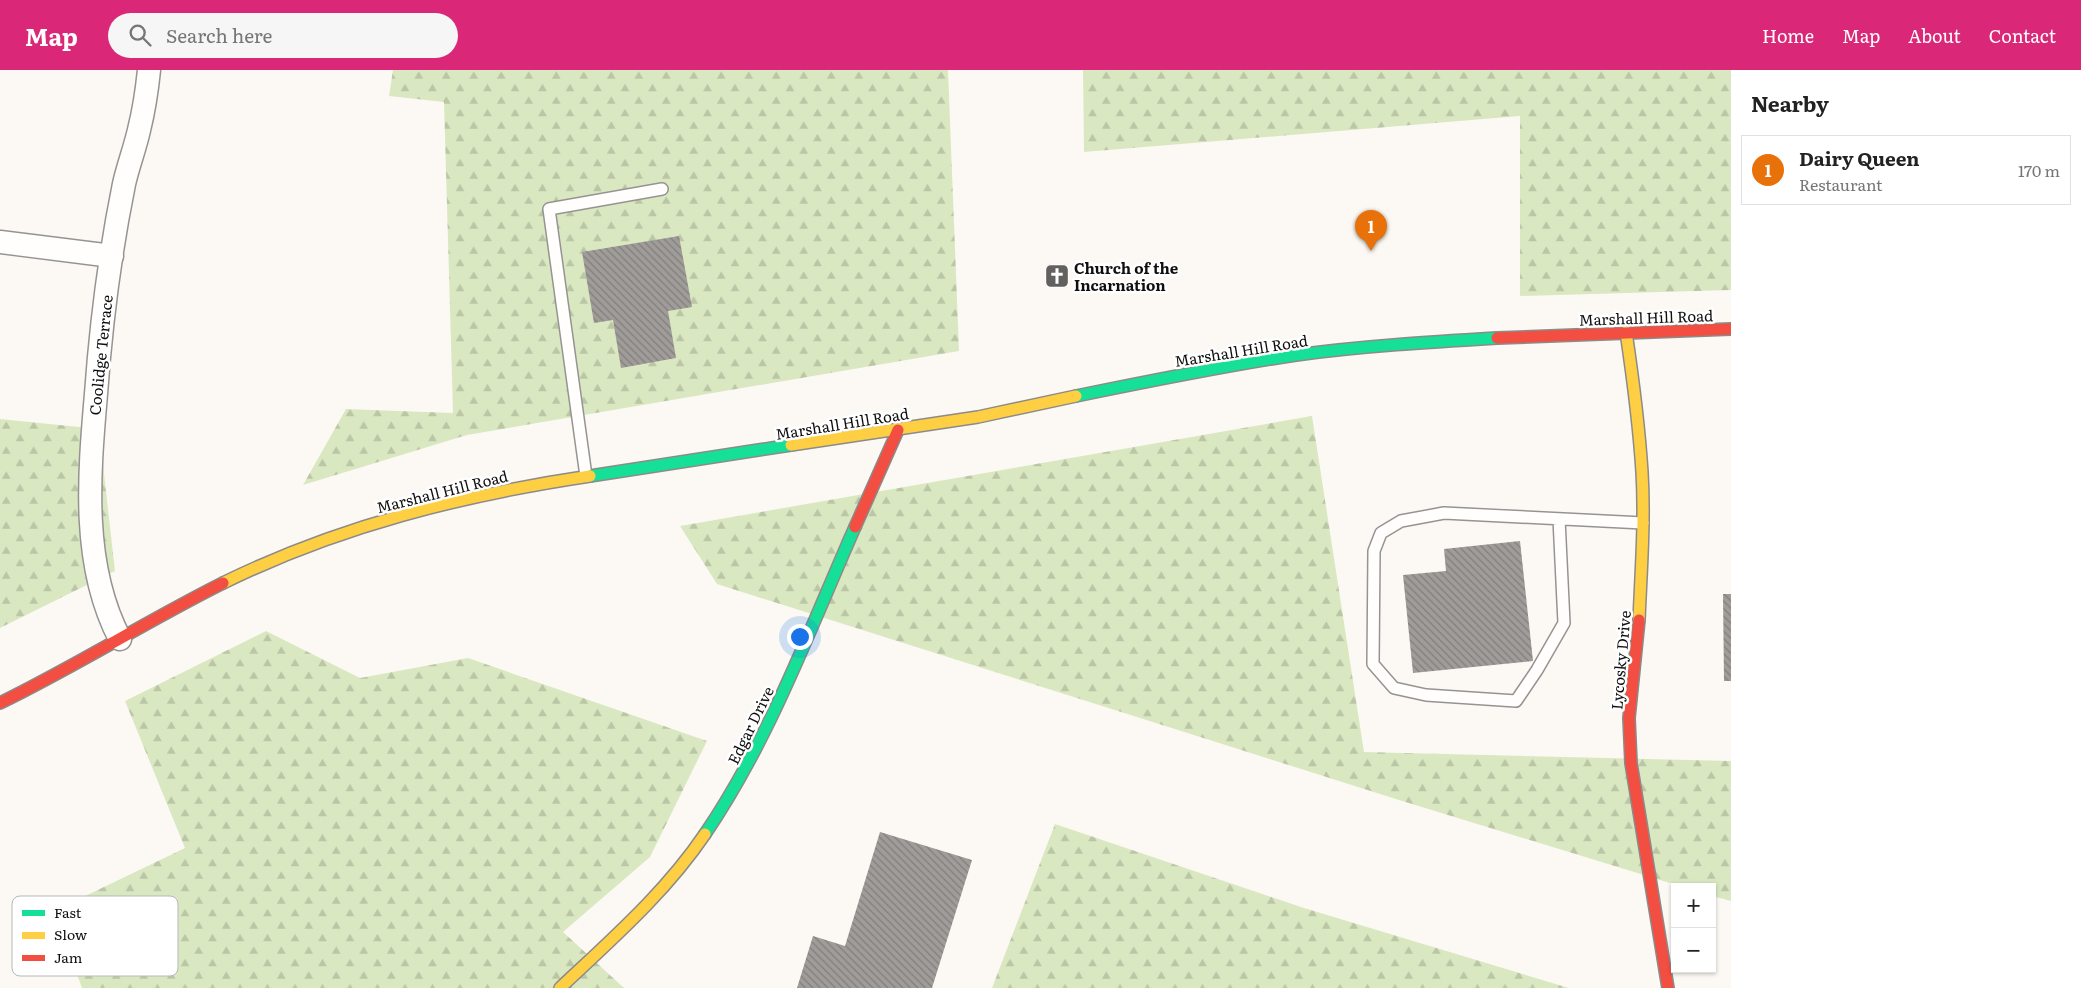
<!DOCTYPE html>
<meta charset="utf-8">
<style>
body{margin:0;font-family:Literata,serif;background:#f6f6f6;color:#222}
.controls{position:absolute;right:15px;bottom:15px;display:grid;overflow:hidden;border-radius:0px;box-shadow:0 1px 4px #0004}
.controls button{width:45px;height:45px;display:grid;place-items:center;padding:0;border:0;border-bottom:1px solid #e0e0e0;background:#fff;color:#222;font:25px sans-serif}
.you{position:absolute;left:799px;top:566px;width:18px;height:18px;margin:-12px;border:4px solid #fff;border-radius:50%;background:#1a73e8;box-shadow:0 0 0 8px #1a73e833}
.badge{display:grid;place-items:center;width:32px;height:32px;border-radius:50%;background:#db2777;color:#fff;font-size:16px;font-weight:700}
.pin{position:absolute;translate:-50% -41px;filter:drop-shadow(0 1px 2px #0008)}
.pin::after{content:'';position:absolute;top:26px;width:18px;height:15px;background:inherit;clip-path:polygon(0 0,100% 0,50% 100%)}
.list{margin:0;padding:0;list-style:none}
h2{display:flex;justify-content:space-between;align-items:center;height:65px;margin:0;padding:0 20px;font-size:21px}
h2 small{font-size:16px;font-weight:400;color:#767676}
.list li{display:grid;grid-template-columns:32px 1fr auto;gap:15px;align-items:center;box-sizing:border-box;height:70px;margin:0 10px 10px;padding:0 10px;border:1px solid #e0e0e0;border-radius:0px}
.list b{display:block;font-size:19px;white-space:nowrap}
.list p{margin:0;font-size:16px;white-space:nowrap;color:#767676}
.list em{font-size:16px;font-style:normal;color:#767676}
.icon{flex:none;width:28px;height:28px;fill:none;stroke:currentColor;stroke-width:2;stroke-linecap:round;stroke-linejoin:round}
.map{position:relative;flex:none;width:1731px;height:918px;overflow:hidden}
header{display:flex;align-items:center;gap:30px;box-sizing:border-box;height:70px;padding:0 25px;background:#db2777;color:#fff}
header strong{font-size:24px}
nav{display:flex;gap:28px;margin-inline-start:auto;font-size:18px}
.search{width:350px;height:45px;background:#f6f6f6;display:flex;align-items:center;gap:12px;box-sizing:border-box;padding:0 18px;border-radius:28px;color:#767676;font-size:19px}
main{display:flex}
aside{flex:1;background:#fff}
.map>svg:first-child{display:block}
.forest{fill:url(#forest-firs)}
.building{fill:url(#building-back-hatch)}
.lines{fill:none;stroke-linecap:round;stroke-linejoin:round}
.lane-casing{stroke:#969492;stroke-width:14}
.street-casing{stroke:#969492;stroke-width:25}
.fast-casing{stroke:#8c8b89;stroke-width:14}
.slow-casing{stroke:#8c8b89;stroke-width:14}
.jam-casing{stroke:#8c8b89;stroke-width:14}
.lane{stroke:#fffefd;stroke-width:11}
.street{stroke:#fffefd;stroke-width:22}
.fast{stroke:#16e098;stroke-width:11}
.slow{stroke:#ffcf43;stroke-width:11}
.jam{stroke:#f24e42;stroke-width:11}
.labels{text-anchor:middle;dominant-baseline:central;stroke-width:5;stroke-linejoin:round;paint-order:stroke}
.poi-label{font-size:15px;font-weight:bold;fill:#0f0f0f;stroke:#fff;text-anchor:start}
.street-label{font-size:15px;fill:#0f0f0f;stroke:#fff}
.key{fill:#fff;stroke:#b7b7b7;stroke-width:1}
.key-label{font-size:14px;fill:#0f0f0f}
</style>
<header>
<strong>Map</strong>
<div class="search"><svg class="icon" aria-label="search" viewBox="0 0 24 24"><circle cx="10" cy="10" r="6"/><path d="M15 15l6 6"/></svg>Search here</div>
<nav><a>Home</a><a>Map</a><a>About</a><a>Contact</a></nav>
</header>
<main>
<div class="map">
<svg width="1731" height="918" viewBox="0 0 1731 918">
<defs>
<pattern id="forest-firs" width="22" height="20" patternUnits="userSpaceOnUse" patternTransform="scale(1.25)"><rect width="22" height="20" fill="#dae8c2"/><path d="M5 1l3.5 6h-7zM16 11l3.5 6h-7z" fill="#bac6a6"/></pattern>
<pattern id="building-back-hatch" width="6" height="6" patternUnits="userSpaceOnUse" patternTransform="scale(1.25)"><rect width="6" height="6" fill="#a09c99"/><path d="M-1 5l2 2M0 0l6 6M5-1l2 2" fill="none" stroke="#817e7b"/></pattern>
</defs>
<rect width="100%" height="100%" fill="#fcf9f4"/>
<g class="forest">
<path d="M393 0H948L959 281 467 365 303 415 346 339 453 343 444 32 389 26Z"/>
<path d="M1083 0H1731V220L1520 226V46L1084 82Z"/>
<path d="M1312 346 1364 682 1731 691V831L1712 826V817H1683L1399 730 717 514 680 456Z"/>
<path d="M0 349 99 359 115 501 0 558Z"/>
<path d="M266 561 360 608 468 588 707 671 650 787 563 862 624 918H82L54 841 185 778 125 631Z"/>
<path d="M1055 754 1304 838 1569 918H992Z"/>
</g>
<g class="building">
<path d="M679 166 692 237 668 241 676 288 621 298 613 250 594 253 582 182Z"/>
<path d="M1520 471 1533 591 1413 603 1403 505 1446 501 1444 479Z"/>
<path d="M1723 524H1731V611H1724Z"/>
<path d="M880 762 972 790 932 918H797L813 866 845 876Z"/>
</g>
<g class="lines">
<defs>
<g id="lane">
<path d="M586 406 549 139 662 119"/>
<path d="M1559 449 1564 553 1537 600 1516 631 1426 625 1394 618 1373 594 1374 481 1381 463 1401 451 1444 443 1643 453"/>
</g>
<g id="street">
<path d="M0 172 112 186"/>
<path d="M120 569C81 495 89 405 96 324 101 254 110 183 124 114 128 96 135 78 139 60 144 40 147 20 149 0"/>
</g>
<g id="fast">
<path d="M1076 326C1149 311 1222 296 1296 285 1363 276 1430 272 1497 268"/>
<path d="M590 406 791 375"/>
<path d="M705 764C769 670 809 561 855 457"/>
</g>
<g id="slow">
<path d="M1626 262C1633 309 1639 355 1642 402 1645 451 1641 501 1639 550"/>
<path d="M791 375 978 347 1076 326"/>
<path d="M223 513C339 456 463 425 590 406"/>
<path d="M560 918C612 869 665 823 705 764"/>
</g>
<g id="jam">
<path d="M1497 268 1731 259"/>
<path d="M855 457 898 360"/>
<path d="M1639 550 1629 648 1631 693 1668 918"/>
<path d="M0 633C76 596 147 551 223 513"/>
</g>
</defs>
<use href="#lane" class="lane-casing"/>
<use href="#street" class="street-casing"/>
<use href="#fast" class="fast-casing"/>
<use href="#slow" class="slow-casing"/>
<use href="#jam" class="jam-casing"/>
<use href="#lane" class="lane"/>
<use href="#street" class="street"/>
<use href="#fast" class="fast"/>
<use href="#slow" class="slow"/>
<use href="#jam" class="jam"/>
</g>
<defs>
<symbol id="church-square" viewBox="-11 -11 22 22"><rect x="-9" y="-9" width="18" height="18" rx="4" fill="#62615f" stroke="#fff"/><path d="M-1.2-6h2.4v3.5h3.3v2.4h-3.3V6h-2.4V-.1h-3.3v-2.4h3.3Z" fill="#fff"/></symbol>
</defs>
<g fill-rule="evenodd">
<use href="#church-square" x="1043" y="192" width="28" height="28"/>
</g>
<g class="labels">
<g class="poi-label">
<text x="1074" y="197">Church of the<tspan x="1074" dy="17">Incarnation</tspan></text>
</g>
<g class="street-label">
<text transform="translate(1646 247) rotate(-2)">Marshall Hill Road</text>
<text transform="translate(1241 280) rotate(-9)">Marshall Hill Road</text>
<text transform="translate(100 285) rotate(-84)">Coolidge Terrace</text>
<text transform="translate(842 353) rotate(-9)">Marshall Hill Road</text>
<text transform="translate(442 421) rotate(-14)">Marshall Hill Road</text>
<text transform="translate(1620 590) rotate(-85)">Lycosky Drive</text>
<text transform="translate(750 655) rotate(-64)">Edgar Drive</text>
</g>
</g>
<rect x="12" y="826" width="166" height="80" rx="8" class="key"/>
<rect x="22" y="840" width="23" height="6" fill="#16e098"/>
<rect x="22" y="862" width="23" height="7" fill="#ffcf43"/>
<rect x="22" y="885" width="23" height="6" fill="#f24e42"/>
<g class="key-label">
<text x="54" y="848">Fast</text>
<text x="54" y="870">Slow</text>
<text x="54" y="893">Jam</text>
</g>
</svg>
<div class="controls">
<button>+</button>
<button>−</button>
</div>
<div class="you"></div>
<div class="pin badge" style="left:1371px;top:181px;background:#e8710a">1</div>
</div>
<aside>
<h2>Nearby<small></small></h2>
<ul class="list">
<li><span class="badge" style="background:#e8710a">1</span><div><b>Dairy Queen</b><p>Restaurant</p></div><em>170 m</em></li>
</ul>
</aside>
</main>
